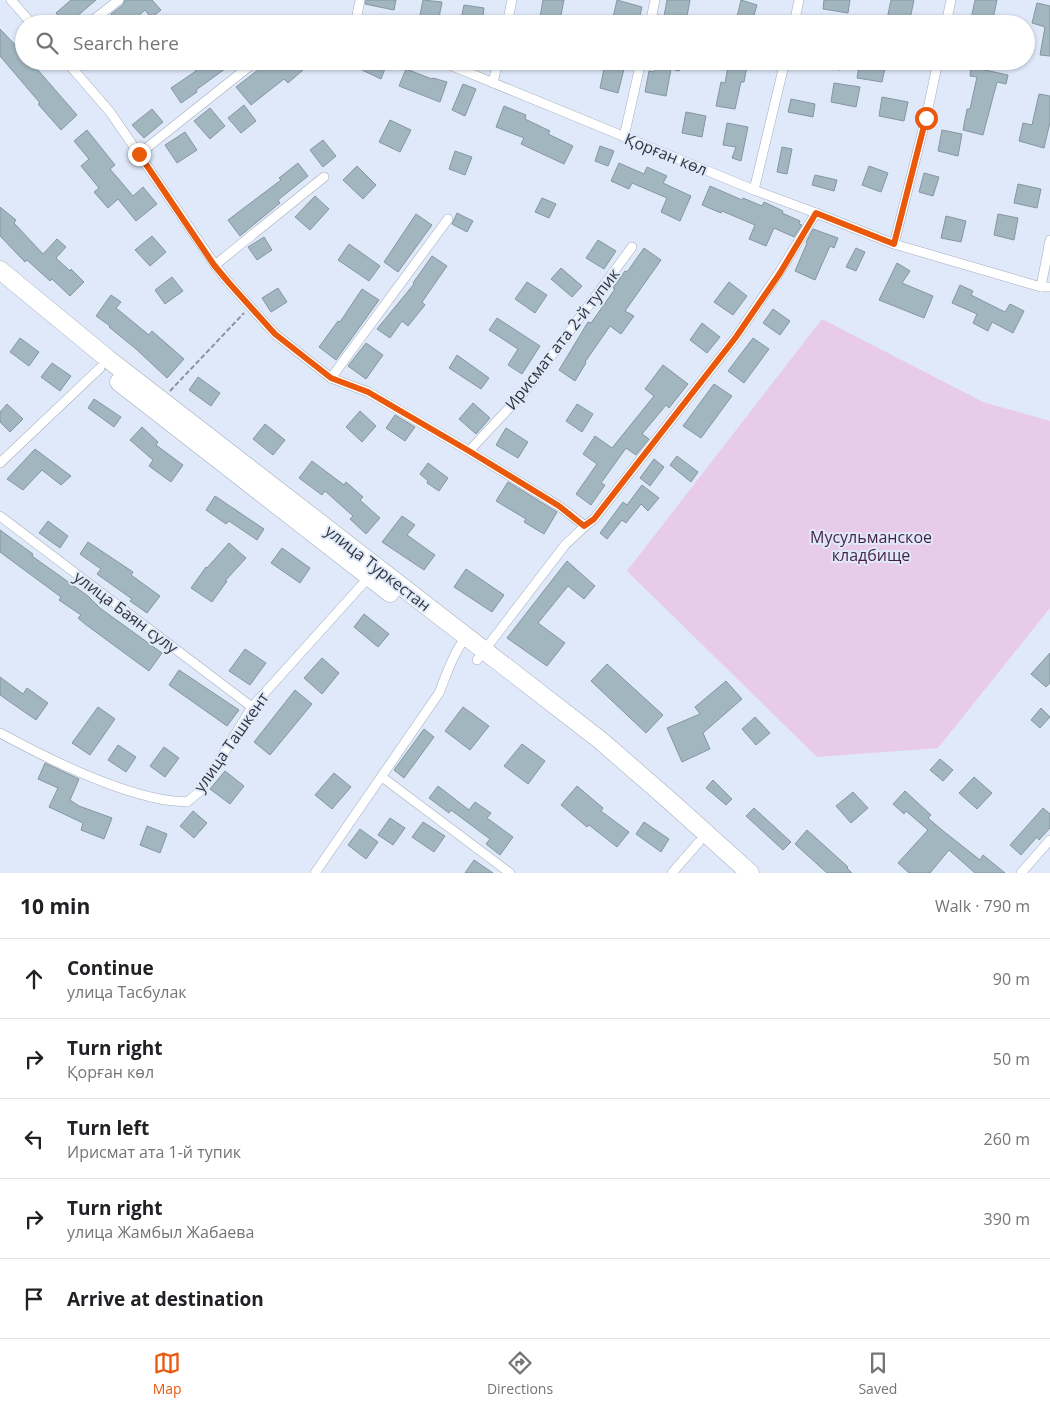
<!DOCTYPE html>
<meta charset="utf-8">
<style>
body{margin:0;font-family:"Open Sans",sans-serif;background:#f2f2f2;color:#202124}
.stop{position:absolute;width:15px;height:15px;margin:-11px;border:4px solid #ea580c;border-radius:50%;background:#fff}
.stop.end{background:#ea580c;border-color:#fff;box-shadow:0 1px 5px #0008}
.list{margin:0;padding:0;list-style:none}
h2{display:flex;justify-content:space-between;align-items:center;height:65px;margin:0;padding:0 20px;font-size:21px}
h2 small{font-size:16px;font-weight:400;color:#757577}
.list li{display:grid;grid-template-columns:32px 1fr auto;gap:15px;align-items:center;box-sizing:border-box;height:80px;padding:0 20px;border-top:1px solid #e0e0e0}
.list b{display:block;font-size:19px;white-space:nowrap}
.list p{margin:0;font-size:16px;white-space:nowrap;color:#757577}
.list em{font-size:16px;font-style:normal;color:#757577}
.icon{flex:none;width:28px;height:28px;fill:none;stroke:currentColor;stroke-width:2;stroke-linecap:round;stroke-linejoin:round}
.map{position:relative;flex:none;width:1050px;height:873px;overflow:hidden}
.search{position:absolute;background:#fff;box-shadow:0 1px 4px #0004;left:15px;right:15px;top:15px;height:55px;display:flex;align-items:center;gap:12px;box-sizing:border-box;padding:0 18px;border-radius:28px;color:#757577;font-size:19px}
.sheet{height:465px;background:#fff}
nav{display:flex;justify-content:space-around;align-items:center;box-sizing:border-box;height:70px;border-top:1px solid #e0e0e0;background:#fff;font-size:14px;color:#757577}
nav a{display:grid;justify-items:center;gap:2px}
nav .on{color:#ea580c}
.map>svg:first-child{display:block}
.green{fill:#e8cbe8}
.building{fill:#a2b6c0;stroke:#8497a1}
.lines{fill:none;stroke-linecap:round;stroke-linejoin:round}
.street-casing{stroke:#a3adbd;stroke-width:10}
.highway-casing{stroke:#a3adbd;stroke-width:19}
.path{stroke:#8c939f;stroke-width:2;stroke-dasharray:5 2.5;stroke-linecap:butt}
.street{stroke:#fff;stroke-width:9}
.highway{stroke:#fff;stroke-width:18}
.route{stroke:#ea580c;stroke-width:6}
.labels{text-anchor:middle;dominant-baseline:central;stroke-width:4;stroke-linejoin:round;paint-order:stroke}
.street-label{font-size:16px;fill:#33363d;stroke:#dfe9fa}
.park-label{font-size:16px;fill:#461f49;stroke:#dfe9fa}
</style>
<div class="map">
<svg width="1050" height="873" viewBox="0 0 1050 873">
<rect width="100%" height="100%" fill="#dfe9fa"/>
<path class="green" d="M822 319 983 402 1050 421V608L938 748 817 757 627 571Z"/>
<g class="building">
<path d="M71 0H96L68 24H65L56 13Z"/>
<path d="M125 0H152L161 10 151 18 145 10 129 24H120L111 14 123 5Z"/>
<path d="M366 0H396L394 10 365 4Z"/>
<path d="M423 0 442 2 438 23 419 20Z"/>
<path d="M543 0H564L560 20 540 17Z"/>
<path d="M617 0 642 7 638 24H621L612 22Z"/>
<path d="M667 0H690L687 16 678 15 677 18 685 19V24H656L658 15 664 16Z"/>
<path d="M741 0 757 5 752 22 737 17Z"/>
<path d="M824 0H850L848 13 823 9Z"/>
<path d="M891 0H914L909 24H886Z"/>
<path d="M975 0H997L992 24H970Z"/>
<path d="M1037 3 1050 6V56L1040 55 1045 27 1032 23Z"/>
<path d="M464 5 484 8 482 24H460Z"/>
<path d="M0 29 24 54V61H30L77 115 61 130 38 104 40 103 0 56Z"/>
<path d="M205 61H236L196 90 197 92 181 103 171 88 196 71 194 69Z"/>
<path d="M277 61H296L303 70 288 83 284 79 251 105 236 87 263 66 267 70Z"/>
<path d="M365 61H388L381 79 362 70Z"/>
<path d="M653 61H682L679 71 671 69 666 96 645 92 649 71 654 72 656 64H653Z"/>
<path d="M729 61H748L744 82H741L735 109 716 106 721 82 725 83Z"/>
<path d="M815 61H841L840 70 815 66Z"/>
<path d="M860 61 886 63 882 82 857 78Z"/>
<path d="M605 64 624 69 618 93 600 88Z"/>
<path d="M971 67 1008 75 1006 84 997 82 983 135 963 130 967 109H970L977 77 970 76Z"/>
<path d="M406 69 432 79 433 78 447 82 440 102 399 86Z"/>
<path d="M834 83 860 87 856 107 831 102Z"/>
<path d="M463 84 476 89 465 116 452 110Z"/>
<path d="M1039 94 1050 96V122L1044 148 1019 141 1023 123 1032 125Z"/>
<path d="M882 97 908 102 904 121 879 116Z"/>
<path d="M791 99 815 104 813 117 788 112Z"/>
<path d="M244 105 256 121 241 133 228 118Z"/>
<path d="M504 106 526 115 525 119 550 131 548 134 573 146 564 164 521 144 524 138 496 127Z"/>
<path d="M210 108 225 126 210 139 194 121Z"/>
<path d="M152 109 163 122 144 138 132 125Z"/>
<path d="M686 112 706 116 702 137 682 133Z"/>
<path d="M390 120 411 130 400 152 379 142Z"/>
<path d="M727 123 748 127 741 161 732 158 736 147 723 145Z"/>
<path d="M87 130 115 165 110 169 133 196 143 187 157 204 136 221 118 199 108 208 94 192 99 188 81 166 89 159 74 141Z"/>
<path d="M942 130 962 134 958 156 938 151Z"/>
<path d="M185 132 197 150 177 163 165 145Z"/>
<path d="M323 140 336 156 323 167 310 150Z"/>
<path d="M600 146 614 151 608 166 595 161Z"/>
<path d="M782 147 792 149 787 174 777 172Z"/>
<path d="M455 151 472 157 465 175 449 169Z"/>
<path d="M298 163 308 176 278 200 280 203 240 236 228 220 281 180 279 178Z"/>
<path d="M619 163 644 174 647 167 667 176 663 183 691 196 680 221 661 212 667 198 632 183 629 189 611 181Z"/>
<path d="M357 166 376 185 363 199 343 180Z"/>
<path d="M869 166 888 173 881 192 862 185Z"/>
<path d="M924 173 939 177 933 196 919 192Z"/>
<path d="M815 175 837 180 834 191 812 185Z"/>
<path d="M1018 184 1041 189 1037 208 1014 203Z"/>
<path d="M710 186 742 200 743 198 762 206 764 202 783 211 782 213 800 221 799 224 802 225 794 237 774 228 766 246 749 239 755 225 722 211 721 213 702 205Z"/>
<path d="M315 196 329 209 310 230 295 217Z"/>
<path d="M542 198 556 204 549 218 535 212Z"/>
<path d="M0 207 16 220 14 223 43 254 57 239 66 247 56 258 70 271 71 269 84 282 70 296 52 279 50 281 27 260 25 262 0 236Z"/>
<path d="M457 213 473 221 467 232 452 224Z"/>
<path d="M416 214 432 225 398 272 384 262Z"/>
<path d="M998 214 1018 218 1014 240 994 235Z"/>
<path d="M946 216 966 221 961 242 941 238Z"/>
<path d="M813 229 838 238 834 248 830 246 815 280 795 271 807 243 806 242Z"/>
<path d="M152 236 166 252 150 266 135 250Z"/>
<path d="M264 237 272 250 257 260 248 247Z"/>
<path d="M598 240 616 251 604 269 586 258Z"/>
<path d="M349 244 380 266 369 281 338 260Z"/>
<path d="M644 248 661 260 625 311 634 316 621 334 610 326 585 362 586 363 575 381 559 370 588 322 591 323 615 289 613 288 625 271 627 272Z"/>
<path d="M856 248 865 252 856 271 846 267Z"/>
<path d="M432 256 447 266 422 302 425 305 408 326 402 321 390 338 377 329 414 284 413 283Z"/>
<path d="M897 263 910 271 902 283 933 296 924 318 879 300Z"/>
<path d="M561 268 582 286 572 297 551 279Z"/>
<path d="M172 277 183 291 165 304 155 290Z"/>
<path d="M527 282 547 295 535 313 515 299Z"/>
<path d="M729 282 747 296 733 315 714 302Z"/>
<path d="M960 285 973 291 971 295 1005 312 1010 304 1024 311 1013 333 992 322 988 331 973 323 977 314 952 303Z"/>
<path d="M278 288 287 302 271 312 262 298Z"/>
<path d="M362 289 379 300 336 360 319 347 338 321 340 322Z"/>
<path d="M111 295 121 302 116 308 149 335 152 331 184 359 167 378 136 349 109 327 110 326 96 316Z"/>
<path d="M773 309 790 321 780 335 763 323Z"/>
<path d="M497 318 540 346 522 374 508 365 518 349 489 330Z"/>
<path d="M702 323 720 337 707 353 690 340Z"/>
<path d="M20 338 39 352 29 366 10 352Z"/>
<path d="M753 338 769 349 744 383 728 371Z"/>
<path d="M366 343 383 355 366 379 348 366Z"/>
<path d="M457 355 489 378 481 389 449 368Z"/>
<path d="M52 363 71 376 60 391 41 377Z"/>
<path d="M663 365 688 384 669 408 666 405 642 434 649 439 636 455 626 448 601 483 605 485 591 505 576 494 597 464 583 454 595 436 612 448 654 396 645 389Z"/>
<path d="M198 377 220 393 211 406 189 390Z"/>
<path d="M714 384 732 396 701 438 683 426Z"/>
<path d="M94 399 121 417 114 427 88 408Z"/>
<path d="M473 403 490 418 476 434 459 419Z"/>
<path d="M7 404 23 419 10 432 0 422V412Z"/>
<path d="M577 404 593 414 582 432 566 421Z"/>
<path d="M360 411 376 426 362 442 346 427Z"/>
<path d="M395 415 415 427 405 441 386 428Z"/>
<path d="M265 424 285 440 273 455 253 439Z"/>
<path d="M142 427 158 442 156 445 183 465 171 482 149 466 153 460 130 440Z"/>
<path d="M506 428 528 442 518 458 496 445Z"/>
<path d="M35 449 71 476 61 485 42 470 23 490 7 479Z"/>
<path d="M677 456 698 472 691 482 670 465Z"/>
<path d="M654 459 664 467 650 486 640 478Z"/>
<path d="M312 461 344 485 346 482 363 497 360 500 380 518 366 534 350 519 353 516 325 491 322 495 299 478Z"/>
<path d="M428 463 448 478 439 491 427 483 428 481 420 474Z"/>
<path d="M508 482 557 512 544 534 524 522 526 519 496 501Z"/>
<path d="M642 485 659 498 648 511 641 504 626 523 622 520 607 539 600 533 623 502 627 505Z"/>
<path d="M215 496 264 529 257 540 229 521 226 524 206 510Z"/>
<path d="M402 516 415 525 407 535 435 555 424 570 382 542Z"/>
<path d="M48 521 68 536 60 548 39 533Z"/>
<path d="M0 530 33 554 32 556 88 596 100 608 162 653 149 671 85 624 78 618 81 615 59 600 61 597 0 552Z"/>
<path d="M88 542 133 572 131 575 160 596 147 613 130 601 132 599 97 574 101 569 80 554Z"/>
<path d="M229 543 246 558 225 581H227L212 602 191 588 206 567 207 568Z"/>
<path d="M282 548 310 568 300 583 271 563Z"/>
<path d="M567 561 595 586 584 599 568 586 538 623 565 643 547 666 507 638Z"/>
<path d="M466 569 504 595 492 612 454 587Z"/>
<path d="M364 614 389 634 378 647 354 627Z"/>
<path d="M245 649 266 663 250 685 229 671Z"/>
<path d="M1050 653V683L1046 687 1031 674Z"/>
<path d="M322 658 339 673 322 694 304 678Z"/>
<path d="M607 664 663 715 646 733 591 681Z"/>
<path d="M179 670 239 710 227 726 169 685Z"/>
<path d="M0 677 23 694 27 688 48 703 36 720 0 695Z"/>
<path d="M726 681 742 699 703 733 710 749 682 762 667 728 700 714 695 707Z"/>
<path d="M295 690 312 704 270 755 254 742Z"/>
<path d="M98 707 115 719 90 755 72 743Z"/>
<path d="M463 707 489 726 470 750 445 731Z"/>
<path d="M1041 708 1050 717 1040 728 1031 720Z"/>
<path d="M755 717 770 733 756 745 742 729Z"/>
<path d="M424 729 434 737 404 778 394 770Z"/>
<path d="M522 744 545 761 528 784 504 766Z"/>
<path d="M118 745 136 757 126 772 108 760Z"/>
<path d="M164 747 179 758 165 777 150 766Z"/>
<path d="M940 759 953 770 943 781 930 770Z"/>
<path d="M45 763 79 779 70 800 79 806 112 818 104 839 81 830 83 823 49 807 58 788 38 779Z"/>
<path d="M225 771 244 786 230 804 210 789Z"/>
<path d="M334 773 351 787 332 809 315 795Z"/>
<path d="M974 777 992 793 977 809 959 793Z"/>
<path d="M713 780 732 799 726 805 706 788Z"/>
<path d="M438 786 469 810 475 802 491 813 487 818 513 837 500 855 486 844 490 839 451 810 449 813 429 798Z"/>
<path d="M577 786 603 808 601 811 629 832 617 847 589 825 587 827 561 805Z"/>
<path d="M905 791 931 815 928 818 942 830 980 860 983 855 1005 873H975L949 850 930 873H909L898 863 928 830 906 811 904 814 893 804Z"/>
<path d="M853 792 868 808 851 823 836 806Z"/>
<path d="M754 808 791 842 783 850 746 816Z"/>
<path d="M1043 808 1050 814V828L1039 840 1037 837 1021 855 1010 845Z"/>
<path d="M193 811 207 823 194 838 180 826Z"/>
<path d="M390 818 405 828 393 845 378 835Z"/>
<path d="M423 822 445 836 434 852 412 837Z"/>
<path d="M644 822 669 839 661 852 636 834Z"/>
<path d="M147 826 167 834 160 853 140 845Z"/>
<path d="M360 829 378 842 366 859 348 845Z"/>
<path d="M807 830 848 867 847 868 852 873H827L795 844Z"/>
<path d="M474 860 493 873H465Z"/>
</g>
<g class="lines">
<defs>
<g id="street">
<path d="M11 0 32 24"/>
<path d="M88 24 119 0"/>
<path d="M359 24 356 20 360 0"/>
<path d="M507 24 512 0"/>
<path d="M650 24 655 0"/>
<path d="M794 24 799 0"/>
<path d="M946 24 951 0"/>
<path d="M66 61 110 112 215 265 229 283 275 334 331 378 368 392 469 451 559 506 585 526 565 545 477 660"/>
<path d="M440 61 754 190 816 213 894 244 1041 287H1050"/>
<path d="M493 83 498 61"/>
<path d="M624 137 641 61"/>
<path d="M139 154 256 61"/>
<path d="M754 190 785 61"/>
<path d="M894 244 926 118 938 61"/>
<path d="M215 265 324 177"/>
<path d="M1041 287 1050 240"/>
<path d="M331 378 448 219"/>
<path d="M469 451 526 390 632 247"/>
<path d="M0 463 100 368"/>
<path d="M0 516 252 707"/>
<path d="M585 526 594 519 736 337 779 273 816 213"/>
<path d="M0 733C46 758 109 789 160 799 169 801 178 801 187 802L199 792 208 779 252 707 369 577"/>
<path d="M382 777 510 873"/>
<path d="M315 873 439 693C447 673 453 654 466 637"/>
<path d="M672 873 699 842"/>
<path d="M1021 873 1050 840"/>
</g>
<g id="highway">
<path d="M0 270 108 359 600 740 669 800 750 873"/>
<path d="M119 382 390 593"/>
</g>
</defs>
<use href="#street" class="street-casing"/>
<use href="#highway" class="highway-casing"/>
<path class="path" d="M170 391 244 313"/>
<use href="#street" class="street"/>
<use href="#highway" class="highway"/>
</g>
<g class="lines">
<path class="route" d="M139 154 214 265 229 283 275 334 331 378 368 392 469 451 559 506 584 526 594 519 736 337 780 273 816 213 894 244 926 118"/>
</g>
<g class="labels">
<g class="street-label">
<text transform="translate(666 154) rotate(22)">Қорған көл</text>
<text transform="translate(562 339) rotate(-52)">Ирисмат ата 2-й тупик</text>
<text transform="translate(378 568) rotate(38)">улица Туркестан</text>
<text transform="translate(126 612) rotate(37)">улица Баян сулу</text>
<text transform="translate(231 742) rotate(-55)">улица Ташкент</text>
</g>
<g class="park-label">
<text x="871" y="537">Мусульманское<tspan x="871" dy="18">кладбище</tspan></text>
</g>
</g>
</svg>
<div class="stop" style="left:926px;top:118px"></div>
<div class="stop end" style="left:139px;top:154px"></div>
<div class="search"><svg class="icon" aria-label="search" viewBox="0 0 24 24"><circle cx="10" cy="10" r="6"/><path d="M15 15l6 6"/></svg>Search here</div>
</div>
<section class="sheet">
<h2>10 min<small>Walk · 790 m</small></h2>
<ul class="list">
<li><svg class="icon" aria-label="ahead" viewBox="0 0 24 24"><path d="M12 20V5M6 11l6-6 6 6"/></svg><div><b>Continue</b><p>улица Тасбулак</p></div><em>90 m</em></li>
<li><svg class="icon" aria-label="right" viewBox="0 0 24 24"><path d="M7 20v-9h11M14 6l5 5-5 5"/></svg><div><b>Turn right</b><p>Қорған көл</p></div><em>50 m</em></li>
<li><svg class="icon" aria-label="left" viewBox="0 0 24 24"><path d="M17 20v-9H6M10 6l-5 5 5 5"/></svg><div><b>Turn left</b><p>Ирисмат ата 1-й тупик</p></div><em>260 m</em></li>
<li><svg class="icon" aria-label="right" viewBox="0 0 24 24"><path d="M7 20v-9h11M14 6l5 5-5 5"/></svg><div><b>Turn right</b><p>улица Жамбыл Жабаева</p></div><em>390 m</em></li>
<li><svg class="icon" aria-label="arrive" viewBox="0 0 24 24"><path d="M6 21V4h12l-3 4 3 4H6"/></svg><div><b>Arrive at destination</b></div></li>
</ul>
</section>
<nav>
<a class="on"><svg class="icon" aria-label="map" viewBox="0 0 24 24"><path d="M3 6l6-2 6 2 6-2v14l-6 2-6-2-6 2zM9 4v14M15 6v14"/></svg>Map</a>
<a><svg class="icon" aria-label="directions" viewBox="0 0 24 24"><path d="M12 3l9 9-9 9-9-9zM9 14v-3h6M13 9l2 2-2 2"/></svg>Directions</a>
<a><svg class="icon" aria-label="saved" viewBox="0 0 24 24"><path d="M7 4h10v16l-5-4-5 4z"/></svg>Saved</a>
</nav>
